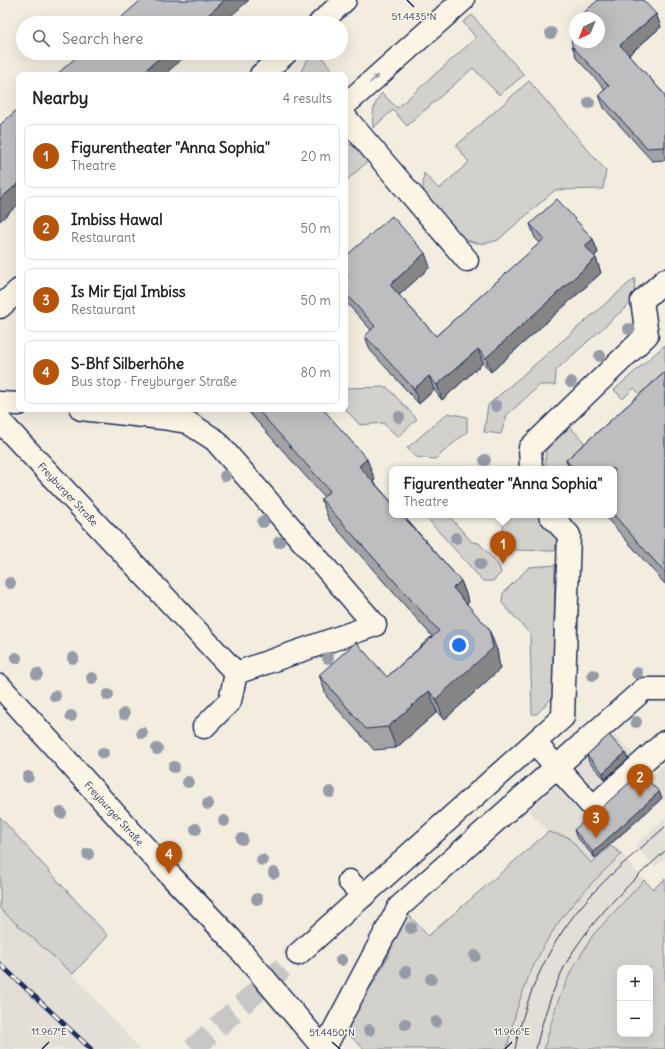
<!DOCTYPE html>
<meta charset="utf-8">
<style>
body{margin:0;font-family:Delius,sans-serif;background:#f2f2f2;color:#222}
.controls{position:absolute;right:12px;bottom:12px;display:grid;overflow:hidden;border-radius:8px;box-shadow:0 4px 16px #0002}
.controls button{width:36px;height:36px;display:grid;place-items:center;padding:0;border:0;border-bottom:1px solid #e0e0e0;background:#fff;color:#222;font:20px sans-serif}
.compass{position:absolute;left:569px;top:12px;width:36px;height:36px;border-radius:50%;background:#fff;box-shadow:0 4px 16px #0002;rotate:223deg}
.you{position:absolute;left:459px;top:645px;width:14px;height:14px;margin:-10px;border:3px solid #fff;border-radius:50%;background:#1a73e8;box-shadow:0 0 0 6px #1a73e833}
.badge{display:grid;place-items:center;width:26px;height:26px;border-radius:50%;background:#b45309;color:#fff;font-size:13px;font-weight:700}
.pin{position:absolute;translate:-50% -33px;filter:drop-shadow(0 1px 2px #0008)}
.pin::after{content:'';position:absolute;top:21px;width:14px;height:12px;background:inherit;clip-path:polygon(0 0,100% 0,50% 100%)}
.popup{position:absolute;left:389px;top:466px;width:228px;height:52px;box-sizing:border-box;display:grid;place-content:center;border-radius:8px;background:#fff;filter:drop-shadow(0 1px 3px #0005);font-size:13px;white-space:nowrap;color:#767676}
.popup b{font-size:15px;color:#222}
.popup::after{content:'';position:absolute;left:50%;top:100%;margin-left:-8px;border:8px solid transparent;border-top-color:#fff}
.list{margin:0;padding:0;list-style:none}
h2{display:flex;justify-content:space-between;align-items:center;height:52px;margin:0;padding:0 16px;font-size:17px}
h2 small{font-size:13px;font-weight:400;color:#767676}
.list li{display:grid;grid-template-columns:26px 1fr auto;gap:12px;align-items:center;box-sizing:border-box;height:64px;margin:0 8px 8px;padding:0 8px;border:1px solid #e0e0e0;border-radius:8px}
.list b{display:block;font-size:15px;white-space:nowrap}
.list p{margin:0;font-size:13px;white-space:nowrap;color:#767676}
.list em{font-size:13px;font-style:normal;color:#767676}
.icon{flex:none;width:22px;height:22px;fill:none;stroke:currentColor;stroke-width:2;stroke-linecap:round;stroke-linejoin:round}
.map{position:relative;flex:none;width:665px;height:1049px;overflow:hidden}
.search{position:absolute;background:#fff;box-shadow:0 4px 16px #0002;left:16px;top:16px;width:332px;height:44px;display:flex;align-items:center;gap:10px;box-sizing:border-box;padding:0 14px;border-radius:22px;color:#767676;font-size:15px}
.panel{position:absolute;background:#fff;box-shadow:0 4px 16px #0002;left:16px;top:72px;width:332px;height:340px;border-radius:8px}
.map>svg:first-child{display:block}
.built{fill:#e3dfd6}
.green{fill:#d3d1cc;stroke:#778095;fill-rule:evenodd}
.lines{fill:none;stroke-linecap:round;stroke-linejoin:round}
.minor-tunnel{stroke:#c8c7c6;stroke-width:22;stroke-dasharray:22 11;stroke-linecap:butt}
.minor-casing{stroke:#1b2f5e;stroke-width:25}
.minor{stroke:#fcf5e5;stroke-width:22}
.tram{stroke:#1b2f5e;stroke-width:1}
.rail-casing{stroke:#1b2f5e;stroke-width:4.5}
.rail{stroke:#fcf5e5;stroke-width:3;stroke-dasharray:9;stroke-linecap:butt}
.tree{fill:#969ba8}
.wall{fill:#a3a3a5;stroke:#1b2f5e}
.shaded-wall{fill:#858586;stroke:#1b2f5e}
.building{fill:#bebec0;stroke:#1b2f5e}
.oneway{fill:#8c92a2}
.ticks{fill:none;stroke:#1b2f5e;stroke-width:1.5}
.labels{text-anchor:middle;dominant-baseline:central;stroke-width:3;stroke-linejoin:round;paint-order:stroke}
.street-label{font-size:10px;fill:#1b2f5e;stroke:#fcf5e5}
.ticks-label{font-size:10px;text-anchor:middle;fill:#1b2f5e;stroke:#fcf5e5;stroke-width:3;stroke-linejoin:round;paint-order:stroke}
</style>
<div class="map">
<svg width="665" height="1049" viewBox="0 0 665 1049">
<rect width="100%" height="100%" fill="#f3ede0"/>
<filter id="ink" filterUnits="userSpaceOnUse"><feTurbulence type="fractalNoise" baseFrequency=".025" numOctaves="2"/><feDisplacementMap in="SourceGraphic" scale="8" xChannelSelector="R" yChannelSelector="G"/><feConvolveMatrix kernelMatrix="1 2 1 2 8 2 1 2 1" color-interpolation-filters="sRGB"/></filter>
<g filter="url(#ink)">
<g class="built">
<path d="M613 733 652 775 665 763V798L591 863 569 837 548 832 529 810Z"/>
<path d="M665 818V858L655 867 635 845Z"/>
<path d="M622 854 644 880 617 909 593 935 571 971 556 1006 544 1049H507L512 1022 523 991 537 957 556 926 572 904 596 878Z"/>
<path d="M0 909 66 967 140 1049H0Z"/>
</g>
<g class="green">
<path d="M472 15 524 75 499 95 473 68 407 126 393 110 373 128C372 115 373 103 382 93L397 108 476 38 463 22Z"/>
<path d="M312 53H318L337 75H300L303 67Z"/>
<path d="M529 81 606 171 603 189 555 190 498 240C487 244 478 245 467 240 461 237 429 204 426 197 422 189 423 182 424 173L439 189 469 162 456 146Z"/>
<path d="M345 141 359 150 368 161 345 182Z"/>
<path d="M635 278 634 300 556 370 555 385H540L507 415 501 434 484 432 488 405Z"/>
<path d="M665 345V397L652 408 634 388 623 399 614 390Z"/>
<path d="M387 387 417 419 398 437 383 423 360 425 345 409V388Z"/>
<path d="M448 413 467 417V432L435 459 415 457 407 448Z"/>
<path d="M570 427 597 456 583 469H545L546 450Z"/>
<path d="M424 515H448L472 542 479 543 499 566 501 573 493 581H483Z"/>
<path d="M512 515H539L557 537 555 551 513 550 501 537 504 523Z"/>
<path d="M555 565 553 697 537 714H532L530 634 502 603 503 593 529 567Z"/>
<path d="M0 817 108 936 73 974 0 909Z"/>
<path d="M548 832 568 837 591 863 611 846 622 854C605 870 588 886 573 904 538 945 517 997 507 1049H364L347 1033 353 1009 374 983 391 950 396 933 409 915 428 936Z"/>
<path d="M665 879V1049H544L556 1006 571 971 593 935 617 909 644 880 653 889ZM620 968H650V1034H620Z"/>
</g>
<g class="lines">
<path class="minor-tunnel" d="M193 1049 298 954"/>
<defs>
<g id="minor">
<path d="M320 23 345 0"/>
<path d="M261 75 286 53"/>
<path d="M345 105 463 0"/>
<path d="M345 117 467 260"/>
<path d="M0 307 19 290"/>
<path d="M0 403 19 404"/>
<path d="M81 409 162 418 187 422 215 440 375 625 236 673 230 701 204 727"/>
<path id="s1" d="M0 421 236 673"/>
<path d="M531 469 530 448 647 335 642 301 665 280"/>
<path id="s2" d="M0 686 169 874 231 939 324 1049"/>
<path d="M535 743 593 807 665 742"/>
<path d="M349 881 363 896"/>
<path d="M298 954 563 717 569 535 550 515"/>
<path d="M324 1049 399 907 644 689H665"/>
</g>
</defs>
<use href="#minor" class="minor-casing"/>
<use href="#minor" class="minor"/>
<g class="tram">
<path d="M515 1049C526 995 548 944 585 902 608 875 639 850 665 827"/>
<path d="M536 1049C543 1016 556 978 574 950 599 912 632 881 665 851"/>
</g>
<defs>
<path id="rail" d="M0 964 91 1049"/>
</defs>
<use href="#rail" class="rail-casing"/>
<use href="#rail" class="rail"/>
</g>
<g class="tree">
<circle cx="551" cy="33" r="6"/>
<circle cx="589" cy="103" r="6"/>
<circle cx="629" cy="329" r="6"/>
<circle cx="600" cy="356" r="6"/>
<circle cx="571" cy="382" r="6"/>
<circle cx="496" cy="406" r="6"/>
<circle cx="399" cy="417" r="6"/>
<circle cx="485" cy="460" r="6"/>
<circle cx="225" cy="476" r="6"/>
<circle cx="263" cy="522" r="6"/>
<circle cx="456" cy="538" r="6"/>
<circle cx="279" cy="542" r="6"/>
<circle cx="480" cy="564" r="6"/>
<circle cx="10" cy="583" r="6"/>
<circle cx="16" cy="658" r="6"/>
<circle cx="73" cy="658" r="6"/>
<circle cx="328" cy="658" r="6"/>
<circle cx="637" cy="673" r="6"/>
<circle cx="37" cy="674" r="6"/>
<circle cx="593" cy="675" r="6"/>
<circle cx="92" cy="678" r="6"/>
<circle cx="108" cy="695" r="6"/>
<circle cx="55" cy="696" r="6"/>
<circle cx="124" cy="714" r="6"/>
<circle cx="71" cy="716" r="6"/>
<circle cx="636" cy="722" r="6"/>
<circle cx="142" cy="733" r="6"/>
<circle cx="157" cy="749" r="6"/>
<circle cx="103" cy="753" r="6"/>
<circle cx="174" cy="767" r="6"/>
<circle cx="28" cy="777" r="6"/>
<circle cx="188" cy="782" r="6"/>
<circle cx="330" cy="792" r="6"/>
<circle cx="208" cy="804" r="6"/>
<circle cx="61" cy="813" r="6"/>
<circle cx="224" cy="821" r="6"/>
<circle cx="196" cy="829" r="6"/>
<circle cx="242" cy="839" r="6"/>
<circle cx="88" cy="854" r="6"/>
<circle cx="262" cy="860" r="6"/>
<circle cx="274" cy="873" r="6"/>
<circle cx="257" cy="899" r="6"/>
<circle cx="411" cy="928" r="6"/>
<circle cx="475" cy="956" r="6"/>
<circle cx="341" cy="960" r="6"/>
<circle cx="406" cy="972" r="6"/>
<circle cx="431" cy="979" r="6"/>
<circle cx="436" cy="1022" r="6"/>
<circle cx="405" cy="1024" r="6"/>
<circle cx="369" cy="1030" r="6"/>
</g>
<g class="wall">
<path d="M656 14 661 27 629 55 665 95V160L652 161 604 108 599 95 605 89 577 59 572 46Z"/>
<path d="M530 224 593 239 598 253 594 257 596 258 601 273 491 372 483 363 442 400 434 390 419 404 370 350 365 336 371 330 345 301V257L430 267 399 295 436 336 540 243 535 238Z"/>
<path d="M665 372V584L604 515H614V469H569L566 460Z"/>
<path d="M246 409H323L375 480 373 481 461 581 469 602 467 604 497 650 500 669 444 720 437 712 396 748 374 750 327 697 319 675 387 677 432 636 329 520 321 499 324 497Z"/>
<path d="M625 753 628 759 605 779 589 762 587 755Z"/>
<path d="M659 792 662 798 595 858 576 836 574 830Z"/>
</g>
<g class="shaded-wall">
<path d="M225 0H249L223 23H199Z"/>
<path d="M656 14 661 27 625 58 620 45Z"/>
<path d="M165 53H189L164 75H140Z"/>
<path d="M19 183V204L0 221V199Z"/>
<path d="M593 239 598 253 590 260 585 246Z"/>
<path d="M425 253 430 267 395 299 390 285Z"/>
<path d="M596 258 601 273 491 372 486 358Z"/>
<path d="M478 349 483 363 442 400 437 385Z"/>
<path d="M429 376 434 390 419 404 414 389Z"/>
<path d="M367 459 375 480 366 487 359 466Z"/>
<path d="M461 581 469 602 460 610 453 588Z"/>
<path d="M489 629 497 650 500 669 444 720 436 699Z"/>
<path d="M429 691 437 712 396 748 388 727Z"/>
<path d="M625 753 628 759 605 779 603 773Z"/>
<path d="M659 792 662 798 595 858 593 852Z"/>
</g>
<g class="building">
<path d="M141 0H225L199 23H115Z"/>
<path d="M598 0H643L656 14 620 45 665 95V147L647 148 599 95 609 86 572 46 570 25 575 21V42H599V18H578Z"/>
<path d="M81 53H165L140 75H56Z"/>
<path d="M19 108V183L0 199V125Z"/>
<path d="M557 199 593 239 585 246 596 258 486 358 478 349 437 385 429 376 414 389 365 336 375 326 345 293V279L348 276 345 272V257L392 216 425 253 390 285 436 336 544 239 530 224Z"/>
<path d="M665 372V573L614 515V469H574L566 460Z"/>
<path d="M257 409H323L367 459 359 466 392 503V515H402L461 581 453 588 489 629 493 648 436 699 429 691 388 727 366 729 319 675 356 642 387 677 439 631 321 499 330 491Z"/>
<path d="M609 735 625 753 603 773 587 755Z"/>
<path d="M641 772 659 792 593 852 574 830 593 813 599 810Z"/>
</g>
<defs><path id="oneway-solid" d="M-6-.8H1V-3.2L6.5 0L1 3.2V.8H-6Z"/></defs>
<use class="oneway" href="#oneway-solid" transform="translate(374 79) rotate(-42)"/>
</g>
<path class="ticks" d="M407 0 414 7M332 1042 340 1049M42 1049 49 1042M505 1049 512 1042"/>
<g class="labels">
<g class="street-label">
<text stroke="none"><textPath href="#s1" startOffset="100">Freyburger Straße</textPath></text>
<text stroke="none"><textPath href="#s2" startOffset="171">Freyburger Straße</textPath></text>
</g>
</g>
<g class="ticks-label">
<text x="414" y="20">51.4435°N</text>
<text x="49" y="1035">11.967°E</text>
<text x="512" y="1035">11.966°E</text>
<text x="332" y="1036">51.4450°N</text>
</g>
</svg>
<div class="controls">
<button>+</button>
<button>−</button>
</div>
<svg class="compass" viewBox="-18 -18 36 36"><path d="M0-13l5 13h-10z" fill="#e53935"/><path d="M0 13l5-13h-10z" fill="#767676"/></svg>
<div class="you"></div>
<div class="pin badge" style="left:503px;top:564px">1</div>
<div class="popup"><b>Figurentheater &quot;Anna Sophia&quot;</b>Theatre</div>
<div class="pin badge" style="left:640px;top:797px">2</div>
<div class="pin badge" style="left:596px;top:838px">3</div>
<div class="pin badge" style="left:169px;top:874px">4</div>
<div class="search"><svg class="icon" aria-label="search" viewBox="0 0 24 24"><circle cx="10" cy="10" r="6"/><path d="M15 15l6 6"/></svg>Search here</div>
<section class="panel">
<h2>Nearby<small>4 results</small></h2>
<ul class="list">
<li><span class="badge">1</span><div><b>Figurentheater &quot;Anna Sophia&quot;</b><p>Theatre</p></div><em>20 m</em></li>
<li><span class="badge">2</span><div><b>Imbiss Hawal</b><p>Restaurant</p></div><em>50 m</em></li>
<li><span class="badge">3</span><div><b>Is Mir Ejal Imbiss</b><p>Restaurant</p></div><em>50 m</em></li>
<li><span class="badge">4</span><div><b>S-Bhf Silberhöhe</b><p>Bus stop · Freyburger Straße</p></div><em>80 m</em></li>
</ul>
</section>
</div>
